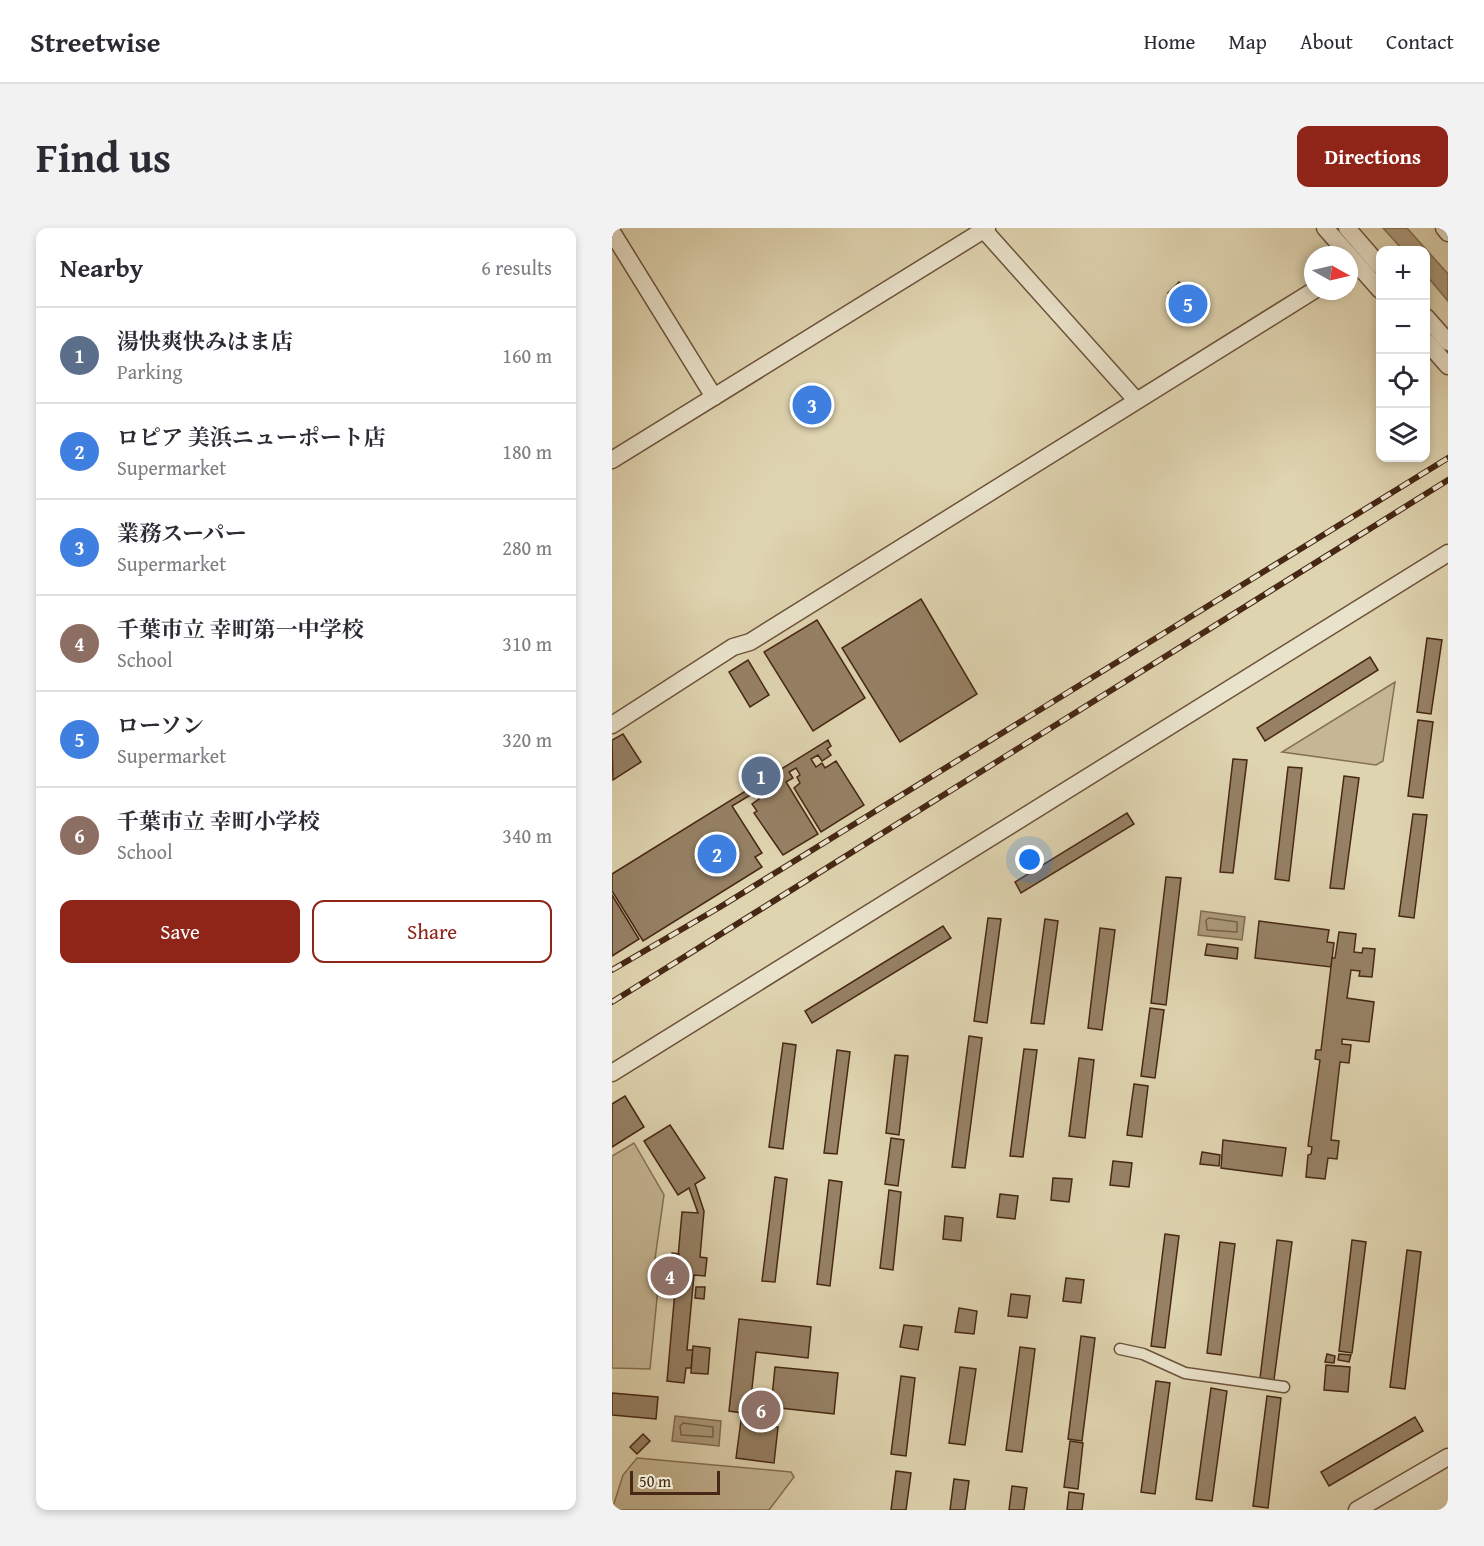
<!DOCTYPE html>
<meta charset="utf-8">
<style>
body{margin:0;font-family:"Gentium Book Plus","Noto Serif JP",serif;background:#f2f2f3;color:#2b2b33}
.controls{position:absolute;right:18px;top:18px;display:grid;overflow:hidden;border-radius:12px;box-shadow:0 3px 9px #0003}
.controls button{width:54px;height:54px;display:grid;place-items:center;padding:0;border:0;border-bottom:2px solid #e1e1e2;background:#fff;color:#2b2b33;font:30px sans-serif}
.compass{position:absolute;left:692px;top:18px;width:54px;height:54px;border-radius:50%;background:#fff;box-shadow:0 3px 9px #0003;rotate:98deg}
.scale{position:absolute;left:18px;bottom:15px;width:90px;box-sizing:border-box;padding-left:6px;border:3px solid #472814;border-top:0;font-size:16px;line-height:21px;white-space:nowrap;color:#472814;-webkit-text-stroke:4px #eae3cc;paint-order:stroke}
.you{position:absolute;left:418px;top:632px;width:21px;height:21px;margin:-15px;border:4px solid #fff;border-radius:50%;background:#1a73e8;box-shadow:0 0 0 9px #1a73e833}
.badge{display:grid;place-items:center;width:39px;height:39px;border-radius:50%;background:#8f2418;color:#fff;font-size:20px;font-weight:700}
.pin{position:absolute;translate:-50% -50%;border:3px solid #fff;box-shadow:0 2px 6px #0006}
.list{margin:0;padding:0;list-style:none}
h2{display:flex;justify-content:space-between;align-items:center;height:78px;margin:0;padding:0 24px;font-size:26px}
h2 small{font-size:20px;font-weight:400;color:#7c7c81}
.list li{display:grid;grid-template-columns:39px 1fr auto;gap:18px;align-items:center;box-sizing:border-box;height:96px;padding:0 24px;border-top:2px solid #e1e1e2}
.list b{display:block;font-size:22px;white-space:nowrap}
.list p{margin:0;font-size:20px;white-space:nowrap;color:#7c7c81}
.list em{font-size:20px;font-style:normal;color:#7c7c81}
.actions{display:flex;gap:12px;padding:18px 24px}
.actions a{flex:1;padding:14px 0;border:2px solid #8f2418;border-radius:12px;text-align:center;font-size:21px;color:#8f2418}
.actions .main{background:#8f2418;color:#fff}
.icon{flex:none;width:33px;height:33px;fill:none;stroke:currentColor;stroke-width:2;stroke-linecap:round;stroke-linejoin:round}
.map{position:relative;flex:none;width:836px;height:1282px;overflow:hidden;border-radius:12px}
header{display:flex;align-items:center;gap:36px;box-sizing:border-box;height:84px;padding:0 30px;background:#fff;border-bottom:2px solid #e1e1e2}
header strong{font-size:28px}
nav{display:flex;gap:33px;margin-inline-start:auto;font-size:21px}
.intro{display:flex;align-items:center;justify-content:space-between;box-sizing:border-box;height:144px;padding:0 36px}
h1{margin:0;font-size:42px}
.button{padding:15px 27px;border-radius:12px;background:#8f2418;color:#fff;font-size:21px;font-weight:700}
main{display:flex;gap:36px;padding:0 36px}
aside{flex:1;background:#fff;border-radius:12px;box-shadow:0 3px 9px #0003}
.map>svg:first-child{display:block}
.green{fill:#c5b795;stroke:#867054;stroke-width:1.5}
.water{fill:#ab9a7b;stroke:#836c52;stroke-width:1.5}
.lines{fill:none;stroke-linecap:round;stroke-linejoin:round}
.shore{stroke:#796148;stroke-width:1.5}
.building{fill:#968165;stroke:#472814;stroke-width:1.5}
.pedestrian-casing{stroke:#6d533b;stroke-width:13}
.tertiary-casing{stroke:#6d533b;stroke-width:19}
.pedestrian{stroke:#eae3cc;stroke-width:10}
.tertiary{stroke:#eae3cc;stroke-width:16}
.rail-casing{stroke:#472814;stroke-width:6}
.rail{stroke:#eae3cc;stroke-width:4;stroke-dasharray:11;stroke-linecap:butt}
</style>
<header>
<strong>Streetwise</strong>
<nav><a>Home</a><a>Map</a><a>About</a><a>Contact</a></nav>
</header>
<div class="intro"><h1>Find us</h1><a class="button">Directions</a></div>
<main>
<aside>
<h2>Nearby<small>6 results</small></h2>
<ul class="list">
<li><span class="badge" style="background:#5c6f8a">1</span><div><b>湯快爽快みはま店</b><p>Parking</p></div><em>160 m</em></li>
<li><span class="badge" style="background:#3f7fe0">2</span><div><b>ロピア 美浜ニューポート店</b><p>Supermarket</p></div><em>180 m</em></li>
<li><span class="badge" style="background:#3f7fe0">3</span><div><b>業務スーパー</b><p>Supermarket</p></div><em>280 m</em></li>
<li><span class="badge" style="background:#8d6e63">4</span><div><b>千葉市立 幸町第一中学校</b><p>School</p></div><em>310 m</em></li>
<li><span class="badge" style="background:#3f7fe0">5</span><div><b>ローソン</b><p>Supermarket</p></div><em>320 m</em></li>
<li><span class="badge" style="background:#8d6e63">6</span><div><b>千葉市立 幸町小学校</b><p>School</p></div><em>340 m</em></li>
</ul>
<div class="actions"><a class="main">Save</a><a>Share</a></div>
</aside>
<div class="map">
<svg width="836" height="1282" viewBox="0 0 836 1282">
<rect width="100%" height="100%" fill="#dfd4b0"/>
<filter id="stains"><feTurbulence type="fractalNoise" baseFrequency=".00333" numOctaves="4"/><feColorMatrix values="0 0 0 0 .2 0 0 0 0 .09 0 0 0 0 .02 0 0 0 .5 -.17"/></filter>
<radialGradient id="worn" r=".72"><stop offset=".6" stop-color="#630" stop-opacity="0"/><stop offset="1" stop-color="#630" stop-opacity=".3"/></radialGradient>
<g class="green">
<path d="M783 454 771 533 764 537 670 524Z"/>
<path d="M22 915 52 967 41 1045 47 1050 38 1141 0 1140V928Z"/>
<path d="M25 1230 179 1244 182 1249 157 1282H0L11 1247Z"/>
</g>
<g class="water">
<path d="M771 0H795L836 46V73L814 47V22H791Z"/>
<path d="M589 683 633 689 630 712 586 707Z"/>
<path d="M63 1188 109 1193 107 1218 60 1213Z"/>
</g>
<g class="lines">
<g class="shore">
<path d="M597 690 625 694V704L595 702 594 692Z"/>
<path d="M71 1195 101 1199V1209L69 1207 68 1198Z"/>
</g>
</g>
<g class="building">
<path d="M567 54 591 82 580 92 556 65Z"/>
<path d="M309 371 365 466 288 514 230 420Z"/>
<path d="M205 392 253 470 201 503 152 424Z"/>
<path d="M815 410 830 412 819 486 805 484Z"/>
<path d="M758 429 766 442 653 513 645 500Z"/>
<path d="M136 432 157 467 138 479 117 444Z"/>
<path d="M806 492 821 494 811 570 796 568Z"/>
<path d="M11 506 29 534 1 552 0 512Z"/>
<path d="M216 512 219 518 215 521 219 527 210 533 206 527 199 531 204 539 210 535 213 540 224 533 252 577 209 604 182 560 188 555 185 549 188 547 184 540 177 544 181 550 174 554 206 606 171 627 142 585 145 583 140 576 147 571 144 566H140L120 578 150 625 143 629 150 639 31 713 0 663V646Z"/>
<path d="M621 531 635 532 621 645 608 644Z"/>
<path d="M676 539 690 540 677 653 663 651Z"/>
<path d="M732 548 747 550 732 661 718 660Z"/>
<path d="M515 585 522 596 409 665 403 654Z"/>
<path d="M801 586 815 587 802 690 787 688Z"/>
<path d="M554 649 569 650 554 777 539 775Z"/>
<path d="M0 667 27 711 0 728Z"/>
<path d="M376 690 389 691 375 795 362 793Z"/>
<path d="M433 691 446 693 432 796 419 795Z"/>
<path d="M647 693 717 702 715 714 722 715 719 739 643 730Z"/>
<path d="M331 698 339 710 200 795 193 783Z"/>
<path d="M488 700 503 702 490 802 476 800Z"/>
<path d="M727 704 744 706 742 724 750 725 751 720 763 721 760 749 747 748 748 743 739 742 735 770 762 774 757 814 730 811V816L739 817 737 835 728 834 719 912 727 913 725 931 716 930 713 951 694 949 696 927 699 926 700 919 696 918 708 832 703 831 704 822H709L720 730H723Z"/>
<path d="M595 716 626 720 625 731 593 727Z"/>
<path d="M538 780 552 782 543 850 529 848Z"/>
<path d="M357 808 370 810 353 940 340 939Z"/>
<path d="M171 815 184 817 171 921 157 919Z"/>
<path d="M412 821 425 822 411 929 398 928Z"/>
<path d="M225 822 238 824 225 926 212 925Z"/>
<path d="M283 827 296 828 287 907 274 905Z"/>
<path d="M467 830 482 832 473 910 457 908Z"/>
<path d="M522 856 536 858 530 909 515 907Z"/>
<path d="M13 868 32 899 0 919V876Z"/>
<path d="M58 897 93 950 83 956 92 983 88 1029 95 1030 93 1048 82 1047 75 1122H81L79 1140H74L72 1155 55 1153 70 984 86 985 77 960 66 967 32 913Z"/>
<path d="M279 910 292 912 286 958 273 956Z"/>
<path d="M611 912 674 920 670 948 609 940Z"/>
<path d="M590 924 608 927 607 938 588 936Z"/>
<path d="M501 933 520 935 517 959 498 957Z"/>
<path d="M163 949 175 951 163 1054 150 1053Z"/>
<path d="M441 950 460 951 457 974 439 972Z"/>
<path d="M217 952 230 954 218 1058 205 1056Z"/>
<path d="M277 962 289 964 281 1042 268 1040Z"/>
<path d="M388 966 406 968 403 991 385 989Z"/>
<path d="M333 988 351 990 349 1013 331 1011Z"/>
<path d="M553 1006 567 1008 553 1120 539 1118Z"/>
<path d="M665 1012 680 1014 662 1152 648 1150Z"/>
<path d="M740 1012 754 1014 740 1125 727 1123Z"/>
<path d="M608 1014 623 1016 609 1127 595 1125Z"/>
<path d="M795 1022 809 1024 793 1161 778 1159Z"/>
<path d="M60 1025 67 1026 65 1037 59 1035Z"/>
<path d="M454 1050 472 1052 469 1075 451 1073Z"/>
<path d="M84 1059H93L92 1071 83 1070Z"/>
<path d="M399 1066 418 1068 415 1090 396 1088Z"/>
<path d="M347 1080 365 1083 362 1106 343 1104Z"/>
<path d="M127 1091 199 1099 196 1130 144 1124 136 1196 166 1199 162 1235 124 1230 130 1185 117 1183Z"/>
<path d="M292 1097 310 1099 306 1122 288 1119Z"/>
<path d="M469 1108 483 1110 470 1213 456 1211Z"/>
<path d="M81 1118 98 1120 96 1146 79 1145Z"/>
<path d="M408 1119 423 1121 410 1224 394 1222Z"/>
<path d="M715 1126 723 1128 722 1135 713 1134Z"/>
<path d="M727 1126 739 1127 737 1134 726 1132Z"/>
<path d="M714 1137 738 1139 736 1164 712 1162Z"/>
<path d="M163 1139 226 1145 222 1186 159 1179Z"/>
<path d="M348 1139 364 1141 353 1217 337 1215Z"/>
<path d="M289 1148 303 1150 294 1228 279 1226Z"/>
<path d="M544 1153 558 1155 543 1266 529 1264Z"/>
<path d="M599 1160 615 1163 600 1273 584 1271Z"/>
<path d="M0 1165 46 1169 44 1191 0 1187Z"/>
<path d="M655 1168 669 1170 656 1280 641 1278Z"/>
<path d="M803 1189 811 1203 717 1258 709 1244Z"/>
<path d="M31 1206 38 1213 25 1226 18 1219Z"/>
<path d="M458 1213 471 1215 466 1261 452 1259Z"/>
<path d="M284 1243 299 1245 294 1282H279Z"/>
<path d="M342 1251 357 1253 353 1282H338Z"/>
<path d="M400 1258 415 1260 412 1282H397Z"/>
<path d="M457 1264 472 1266 470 1282H455Z"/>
</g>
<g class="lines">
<defs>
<path id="pedestrian" d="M508 1121 531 1126 573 1145 672 1159"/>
<g id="tertiary">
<path d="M370 0 524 172"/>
<path d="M713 0 737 27"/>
<path d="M735 0 768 38"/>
<path d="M832 0 836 5"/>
<path d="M0 4 102 169"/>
<path d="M737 27 768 62"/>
<path d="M814 89 836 114"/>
<path d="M814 113 836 138"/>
<path d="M0 232 375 0"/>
<path d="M0 497 121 419 138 414 701 63"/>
<path d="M0 845 836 325"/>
<path d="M745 1282 836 1229"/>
</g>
</defs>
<use href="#pedestrian" class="pedestrian-casing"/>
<use href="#tertiary" class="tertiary-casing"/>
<use href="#pedestrian" class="pedestrian"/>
<use href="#tertiary" class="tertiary"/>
<defs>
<g id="rail">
<path d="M0 742 108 679 836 230"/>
<path d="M0 774 836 252"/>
</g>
</defs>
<use href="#rail" class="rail-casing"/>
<use href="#rail" class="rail"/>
</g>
<rect width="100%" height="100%" filter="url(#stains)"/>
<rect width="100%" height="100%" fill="url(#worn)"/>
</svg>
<div class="controls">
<button>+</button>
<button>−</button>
<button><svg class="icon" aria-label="locate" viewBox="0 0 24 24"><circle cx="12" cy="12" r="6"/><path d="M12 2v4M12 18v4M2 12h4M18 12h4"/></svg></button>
<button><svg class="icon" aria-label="layers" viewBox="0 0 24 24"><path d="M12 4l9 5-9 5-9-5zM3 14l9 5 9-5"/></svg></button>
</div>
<svg class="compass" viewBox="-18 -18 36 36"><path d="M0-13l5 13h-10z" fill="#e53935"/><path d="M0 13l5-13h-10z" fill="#7c7c81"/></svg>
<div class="scale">50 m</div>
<div class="you"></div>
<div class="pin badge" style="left:149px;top:548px;background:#5c6f8a">1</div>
<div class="pin badge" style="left:105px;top:626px;background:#3f7fe0">2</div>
<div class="pin badge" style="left:200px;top:177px;background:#3f7fe0">3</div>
<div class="pin badge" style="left:58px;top:1048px;background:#8d6e63">4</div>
<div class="pin badge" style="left:576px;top:76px;background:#3f7fe0">5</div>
<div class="pin badge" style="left:149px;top:1182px;background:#8d6e63">6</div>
</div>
</main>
